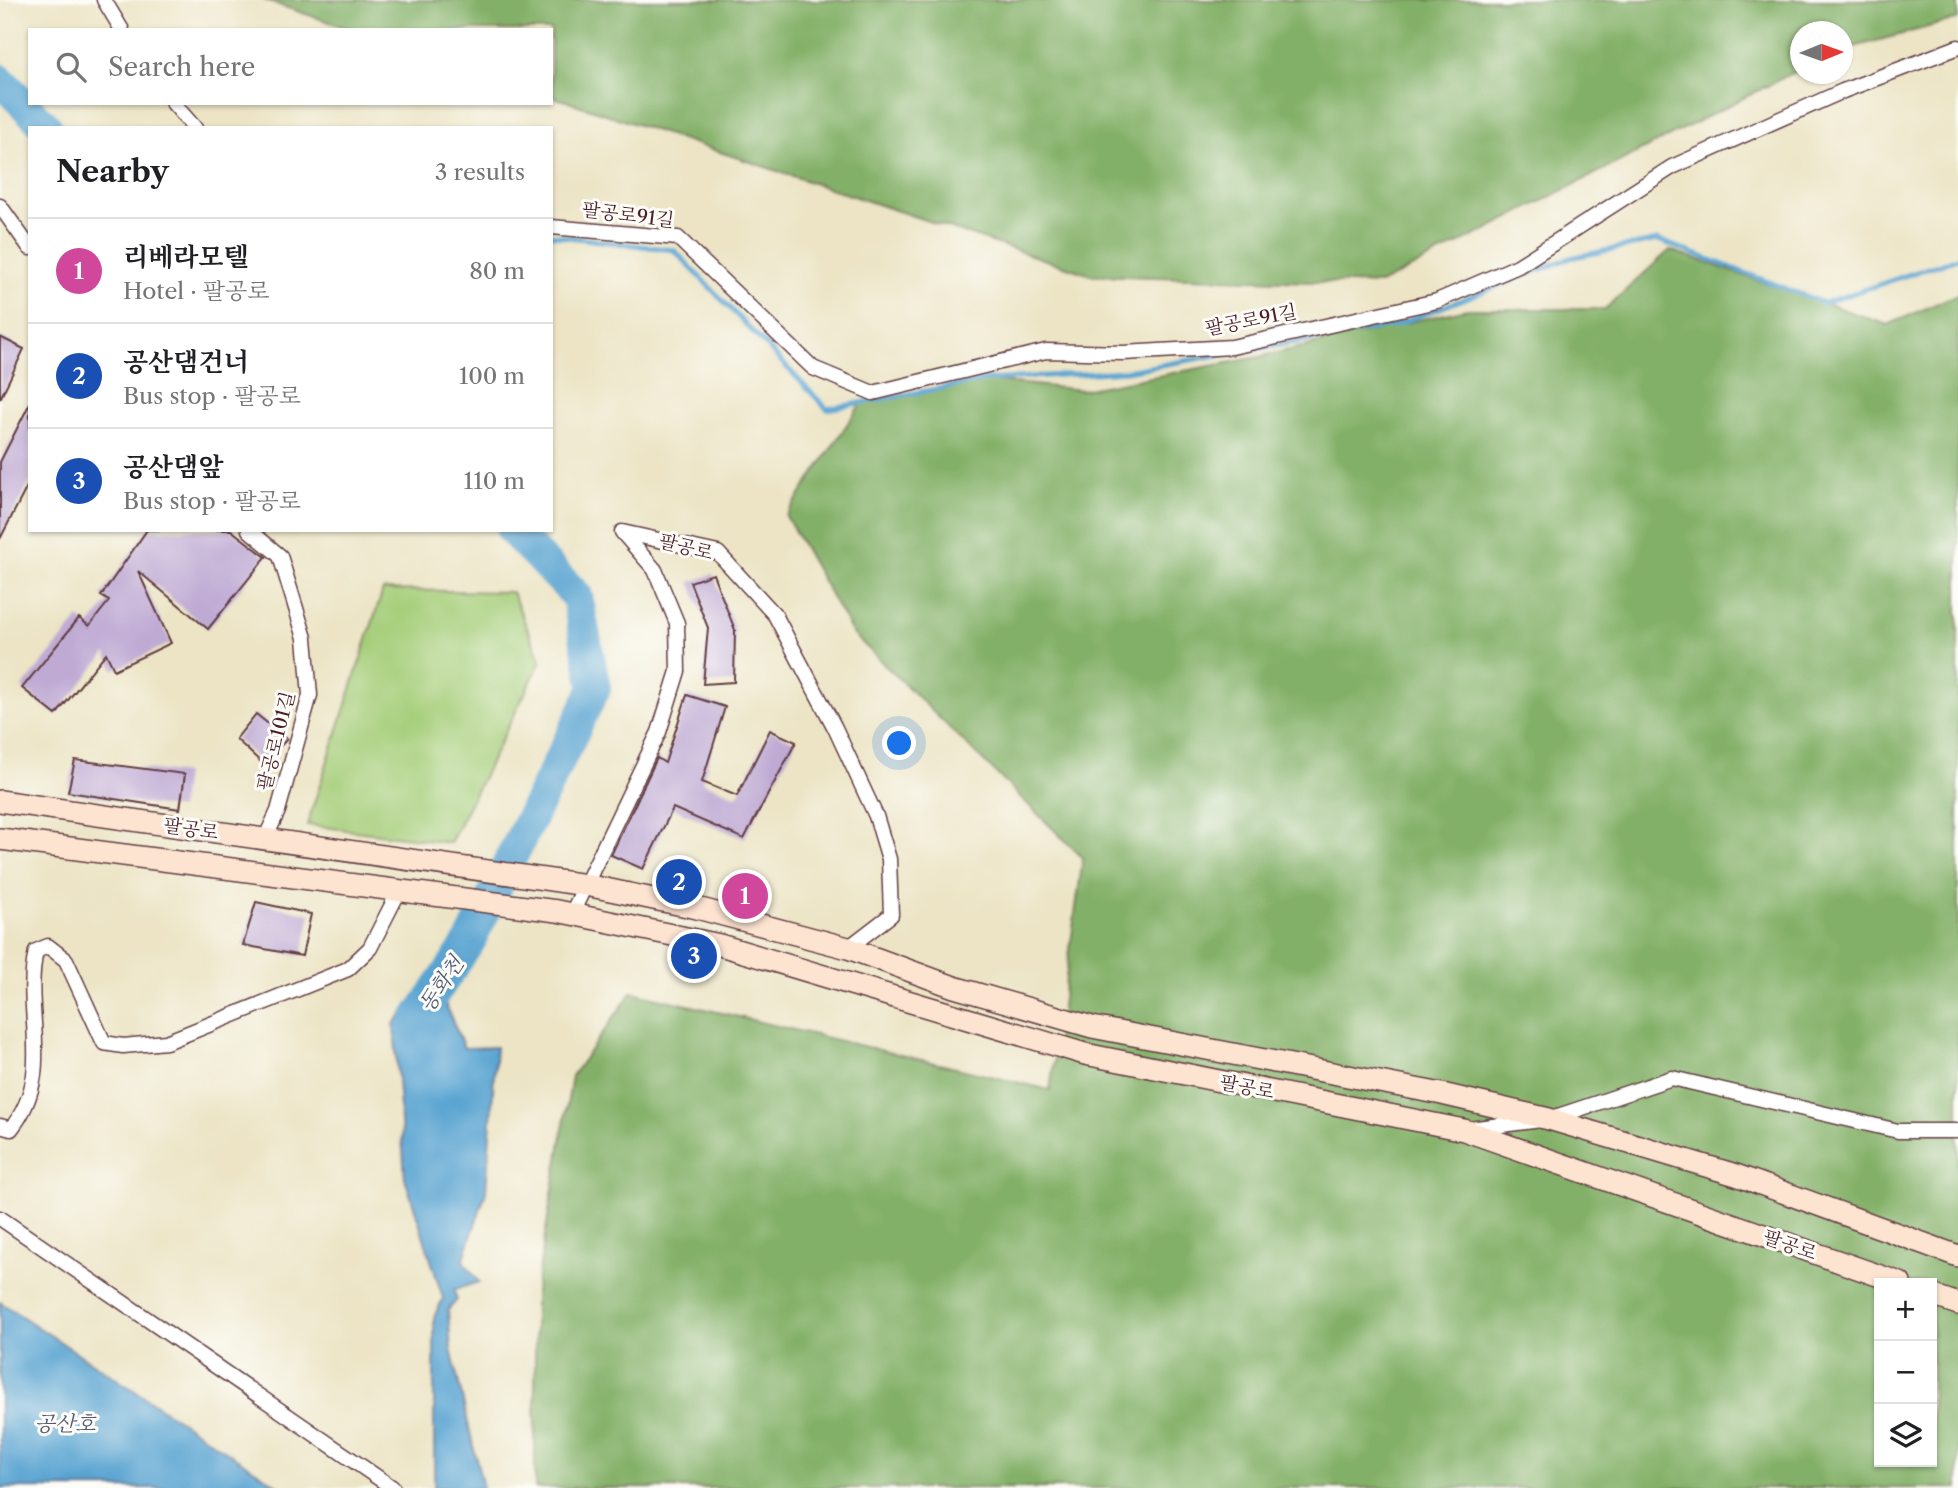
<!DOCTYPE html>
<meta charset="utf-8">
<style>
body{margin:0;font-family:"Libre Caslon Text","Noto Serif KR",serif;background:#f6f6f6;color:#202124}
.controls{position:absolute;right:21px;bottom:21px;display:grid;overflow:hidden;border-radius:0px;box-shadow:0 2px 5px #0004}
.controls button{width:63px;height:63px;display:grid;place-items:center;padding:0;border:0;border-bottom:2px solid #e0e0e0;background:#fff;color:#202124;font:35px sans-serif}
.compass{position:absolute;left:1790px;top:21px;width:63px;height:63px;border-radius:50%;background:#fff;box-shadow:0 2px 5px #0004;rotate:89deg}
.you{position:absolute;left:900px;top:744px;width:24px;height:24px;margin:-18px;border:5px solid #fff;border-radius:50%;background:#1a73e8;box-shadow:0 0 0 10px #1a73e833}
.badge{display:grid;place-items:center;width:46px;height:46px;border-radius:50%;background:#c8321e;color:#fff;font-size:23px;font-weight:700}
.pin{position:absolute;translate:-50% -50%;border:4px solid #fff;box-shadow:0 2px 7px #0006}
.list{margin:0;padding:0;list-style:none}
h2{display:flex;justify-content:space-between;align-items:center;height:91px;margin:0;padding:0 28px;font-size:30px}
h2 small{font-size:23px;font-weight:400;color:#757577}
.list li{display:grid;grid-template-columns:46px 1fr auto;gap:21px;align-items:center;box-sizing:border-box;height:105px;padding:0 28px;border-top:2px solid #e0e0e0}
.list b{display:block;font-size:26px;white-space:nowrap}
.list p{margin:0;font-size:23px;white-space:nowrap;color:#757577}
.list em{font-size:23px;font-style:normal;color:#757577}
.icon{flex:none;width:38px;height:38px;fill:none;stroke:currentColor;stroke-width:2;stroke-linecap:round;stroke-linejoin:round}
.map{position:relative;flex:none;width:1958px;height:1488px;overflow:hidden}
.search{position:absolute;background:#fff;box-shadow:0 2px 5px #0004;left:28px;top:28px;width:525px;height:77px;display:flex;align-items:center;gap:18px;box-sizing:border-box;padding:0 24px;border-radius:0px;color:#757577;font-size:26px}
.panel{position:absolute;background:#fff;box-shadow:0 2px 5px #0004;left:28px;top:126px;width:525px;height:406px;border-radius:0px}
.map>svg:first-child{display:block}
.green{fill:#a4cd78;stroke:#777652;stroke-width:2}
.forest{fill:#83b068;stroke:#66684a;stroke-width:2;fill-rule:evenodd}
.water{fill:#5aa4d2;stroke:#52627e;stroke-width:2}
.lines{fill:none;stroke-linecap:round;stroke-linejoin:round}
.stream{stroke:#5aa4d2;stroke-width:5}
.river{stroke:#5aa4d2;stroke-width:32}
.building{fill:#bfaad4}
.minor-casing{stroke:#623d42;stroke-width:17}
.secondary-casing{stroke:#623d42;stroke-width:24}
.minor{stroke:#fff;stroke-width:14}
.secondary{stroke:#fde4d1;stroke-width:21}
.labels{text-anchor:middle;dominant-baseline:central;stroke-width:6;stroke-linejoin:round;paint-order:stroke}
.street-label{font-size:19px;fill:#4a1f2b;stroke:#fdfcf7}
.water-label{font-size:21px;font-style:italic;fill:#515b76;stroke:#fdfcf7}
</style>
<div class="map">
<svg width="1958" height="1488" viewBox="0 0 1958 1488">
<rect width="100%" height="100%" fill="#fdfcf7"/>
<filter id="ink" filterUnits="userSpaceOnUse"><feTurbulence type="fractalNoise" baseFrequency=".0143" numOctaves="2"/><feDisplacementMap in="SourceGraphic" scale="14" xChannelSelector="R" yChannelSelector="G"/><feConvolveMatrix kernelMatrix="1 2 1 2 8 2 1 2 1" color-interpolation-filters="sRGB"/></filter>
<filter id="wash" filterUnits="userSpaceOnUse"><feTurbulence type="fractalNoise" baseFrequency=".00686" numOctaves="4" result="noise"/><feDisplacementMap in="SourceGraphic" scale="28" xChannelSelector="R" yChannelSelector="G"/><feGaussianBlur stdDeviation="1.57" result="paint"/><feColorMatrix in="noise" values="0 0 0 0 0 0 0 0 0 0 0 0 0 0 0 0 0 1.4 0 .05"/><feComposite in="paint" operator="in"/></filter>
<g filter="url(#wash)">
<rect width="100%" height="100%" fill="#ece4c5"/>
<path class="green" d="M383 590 512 592 541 661 450 843 307 825Z"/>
<g class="forest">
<path d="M264 0H1958V19L1843 50 1842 32H1800V69L1380 284 1091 275 551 96V30H353Z"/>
<path d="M1670 250 1888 325 1958 294V1488H535V1294L572 1076 632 992 1050 1090 1083 858 853 634 786 516 862 402 986 380 1082 390 1259 357 1467 309H1605ZM1879 1283H1932V1462H1879Z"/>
</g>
<g class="water">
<path d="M434 977 464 1048 496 1047 486 1192 463 1261 479 1282 454 1290 457 1300 448 1310 451 1349 483 1488H434V1317L443 1298 405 1178 394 1024Z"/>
<path d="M0 1302 282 1488H0Z"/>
</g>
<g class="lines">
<g class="stream">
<path d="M551 235 674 250 827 409 986 380 1126 371 1231 353"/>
<path d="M1244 351 1396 325 1570 258 1658 240 1824 303 1958 258"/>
</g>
<g class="river">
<path d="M0 80 47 128"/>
<path d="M419 1023 418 1017 470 941 595 688 577 596 512 530"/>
</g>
</g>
<g id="blocks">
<g class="building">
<path d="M0 337 24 349 0 399Z"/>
<path d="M30 403V481L0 539V462Z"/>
<path d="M147 530H231L266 557 208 629 138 571 171 643 114 670 106 653 56 715 22 688 79 618 89 626 109 601 101 596Z"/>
<path d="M713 574 735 630 734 682 703 684 708 628 690 582Z"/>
<path d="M687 695 725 707 702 782 737 796 770 730 796 742 744 839 673 808 643 869 611 855 657 758 665 763Z"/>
<path d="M256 714 287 739 263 764 236 739Z"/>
<path d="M75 760 185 774 180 809 68 792Z"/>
<path d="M256 902 311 914 302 956 243 945Z"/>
</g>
</g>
</g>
<g filter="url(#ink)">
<use href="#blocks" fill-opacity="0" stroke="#623d42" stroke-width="2"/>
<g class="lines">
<defs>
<g id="minor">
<path d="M104 0 122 30"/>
<path d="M173 103 195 128"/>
<path d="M0 206 30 248"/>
<path d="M551 227 678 238 813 368 873 393 1046 351 1123 353 1232 347 1437 301 1518 266 1672 167 1843 91 1958 47"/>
<path d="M249 530 280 556 305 638 310 695 278 811 265 839"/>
<path d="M572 913 659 732 678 671 677 623 655 570 622 532 718 553 775 615 835 728 876 816 889 859 891 915 848 948"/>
<path d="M0 1126 11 1129C56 1072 22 1014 36 951L48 946 66 960 104 1043 123 1046 166 1042 348 969 370 948 400 889"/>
<path d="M1469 1129 1549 1119 1672 1078 1898 1131H1958"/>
<path d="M0 1218 393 1488"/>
</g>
<g id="secondary">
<path d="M0 801 586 885 697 908 848 948 954 987 1092 1027 1442 1094 1549 1119 1736 1175 1958 1256"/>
<path d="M0 839 557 911 720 945 1085 1054 1464 1130 1900 1283"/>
<path d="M1932 1295 1958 1304"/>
</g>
</defs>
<use href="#minor" class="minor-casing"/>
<use href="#secondary" class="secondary-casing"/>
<use href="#minor" class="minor"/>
<use href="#secondary" class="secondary"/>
</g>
</g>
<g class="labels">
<g class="street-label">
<text transform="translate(628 215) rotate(7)">팔공로91길</text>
<text transform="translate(1251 320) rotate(-11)">팔공로91길</text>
<text transform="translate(686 547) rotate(14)">팔공로</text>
<text transform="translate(276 741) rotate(-76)">팔공로101길</text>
<text transform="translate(191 829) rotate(8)">팔공로</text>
<text transform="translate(1247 1087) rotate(11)">팔공로</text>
<text transform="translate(1790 1245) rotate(19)">팔공로</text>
</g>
<g class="water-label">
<text transform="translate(441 984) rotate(-56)">동화천</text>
<text x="65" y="1423">공산호</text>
</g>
</g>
</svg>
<div class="controls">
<button>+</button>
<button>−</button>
<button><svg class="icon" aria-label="layers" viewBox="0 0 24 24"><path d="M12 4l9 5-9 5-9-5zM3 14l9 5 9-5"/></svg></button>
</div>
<svg class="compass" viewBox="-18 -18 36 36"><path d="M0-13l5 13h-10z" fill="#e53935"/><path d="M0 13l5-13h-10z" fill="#757577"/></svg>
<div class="you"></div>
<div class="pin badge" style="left:745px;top:896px;background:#d1479c">1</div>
<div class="pin badge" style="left:679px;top:882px;background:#1a4fb4">2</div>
<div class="pin badge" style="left:694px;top:956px;background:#1a4fb4">3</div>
<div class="search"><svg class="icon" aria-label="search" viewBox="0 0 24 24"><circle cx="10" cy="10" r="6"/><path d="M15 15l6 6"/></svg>Search here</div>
<section class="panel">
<h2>Nearby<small>3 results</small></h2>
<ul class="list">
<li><span class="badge" style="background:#d1479c">1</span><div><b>리베라모텔</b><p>Hotel · 팔공로</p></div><em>80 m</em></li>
<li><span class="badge" style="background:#1a4fb4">2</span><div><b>공산댐건너</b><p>Bus stop · 팔공로</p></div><em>100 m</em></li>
<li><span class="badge" style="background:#1a4fb4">3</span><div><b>공산댐앞</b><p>Bus stop · 팔공로</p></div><em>110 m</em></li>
</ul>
</section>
</div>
